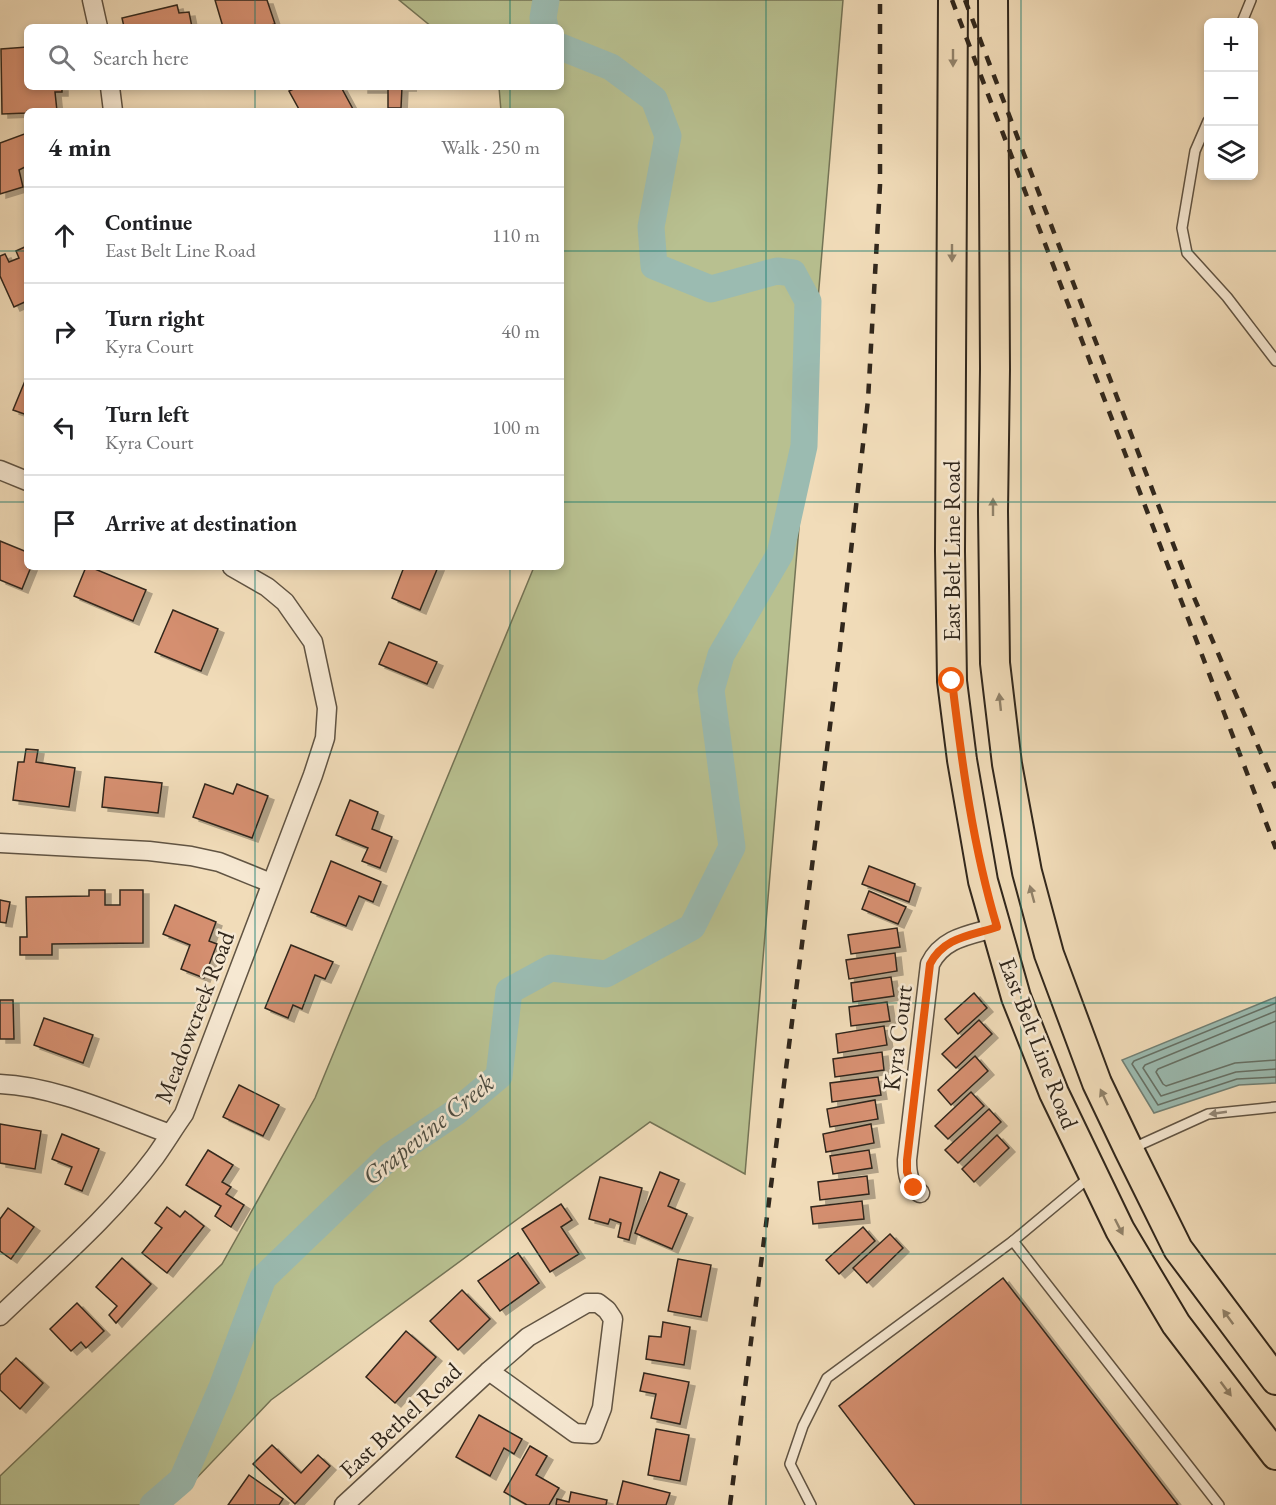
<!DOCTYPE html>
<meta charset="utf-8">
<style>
body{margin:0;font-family:"EB Garamond",serif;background:#f6f6f6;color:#202124}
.controls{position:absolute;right:18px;top:18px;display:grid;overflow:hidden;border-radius:9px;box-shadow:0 3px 9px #0003}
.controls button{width:54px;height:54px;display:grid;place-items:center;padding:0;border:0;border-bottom:2px solid #e0e0e0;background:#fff;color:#202124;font:30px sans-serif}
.stop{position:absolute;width:18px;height:18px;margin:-14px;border:4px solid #ea580c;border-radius:50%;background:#fff}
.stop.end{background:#ea580c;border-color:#fff;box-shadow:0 2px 6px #0008}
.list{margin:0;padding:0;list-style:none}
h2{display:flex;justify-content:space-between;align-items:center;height:78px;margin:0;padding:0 24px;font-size:26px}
h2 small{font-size:20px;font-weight:400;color:#757577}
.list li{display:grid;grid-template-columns:39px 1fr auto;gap:18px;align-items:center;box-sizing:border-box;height:96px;padding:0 24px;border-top:2px solid #e0e0e0}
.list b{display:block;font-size:22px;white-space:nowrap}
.list p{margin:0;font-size:20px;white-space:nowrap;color:#757577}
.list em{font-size:20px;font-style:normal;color:#757577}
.icon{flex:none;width:33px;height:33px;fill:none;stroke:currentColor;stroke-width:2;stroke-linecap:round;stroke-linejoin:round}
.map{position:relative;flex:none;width:1276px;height:1505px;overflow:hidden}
.search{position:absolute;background:#fff;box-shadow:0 3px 9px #0003;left:24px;top:24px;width:540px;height:66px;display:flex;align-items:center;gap:15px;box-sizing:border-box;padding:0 21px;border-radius:9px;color:#757577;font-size:22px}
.panel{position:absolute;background:#fff;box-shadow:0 3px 9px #0003;left:24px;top:108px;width:540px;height:462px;border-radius:9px}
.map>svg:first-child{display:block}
.green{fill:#b8c090;stroke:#747456;stroke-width:1.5}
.water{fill:#9bbbb1;stroke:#718075;stroke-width:1.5}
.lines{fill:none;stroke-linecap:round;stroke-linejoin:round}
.shore{stroke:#667166;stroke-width:1.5}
.river{stroke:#9bbbb1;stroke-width:27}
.building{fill:#d58f6f;stroke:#31271c;stroke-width:1.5;filter:url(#shadow)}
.service-casing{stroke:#615443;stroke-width:12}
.minor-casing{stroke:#615443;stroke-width:21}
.primary-casing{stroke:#31271c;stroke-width:32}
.service{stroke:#f6e8d2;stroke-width:9}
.minor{stroke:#f6e8d2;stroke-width:18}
.primary{stroke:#f1dcb9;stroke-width:28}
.rail{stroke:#31271c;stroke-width:4.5;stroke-dasharray:10 10;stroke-linecap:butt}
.oneway{fill:#91826a}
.oneway2{fill:#948877}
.route{stroke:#ea580c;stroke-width:8}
.grid{fill:none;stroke:#0f766e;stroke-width:1.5;stroke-opacity:0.55}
.labels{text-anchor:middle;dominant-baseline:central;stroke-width:5;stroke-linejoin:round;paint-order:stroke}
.street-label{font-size:24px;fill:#31271c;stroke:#f6e8d2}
.water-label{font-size:26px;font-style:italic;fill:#4c4c41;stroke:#f6e8d2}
</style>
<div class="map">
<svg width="1276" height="1505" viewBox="0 0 1276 1505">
<defs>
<filter id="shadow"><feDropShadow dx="6" dy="4" stdDeviation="0" flood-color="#0004"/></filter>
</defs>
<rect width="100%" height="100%" fill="#f1dcb9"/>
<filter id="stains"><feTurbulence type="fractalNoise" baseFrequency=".00333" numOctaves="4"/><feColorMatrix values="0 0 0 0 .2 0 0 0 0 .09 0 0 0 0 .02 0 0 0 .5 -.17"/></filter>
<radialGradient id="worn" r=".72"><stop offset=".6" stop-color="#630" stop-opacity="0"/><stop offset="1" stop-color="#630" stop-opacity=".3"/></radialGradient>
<path class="green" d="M399 0H843L745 1174 650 1122 271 1400 171 1505H0V1476L222 1264 315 1098 534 567H561V111H501L499 87H561V27H432Z"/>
<path class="water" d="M1276 997V1083L1239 1085 1154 1113 1122 1060Z"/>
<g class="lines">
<g class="shore">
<path d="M1276 1003 1134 1061 1132 1064 1158 1105 1237 1079 1276 1077"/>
<path d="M1276 1011 1145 1065 1143 1068 1161 1096 1236 1072 1276 1069"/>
<path d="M1276 1021 1158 1069 1156 1072 1163 1084 1166 1086 1235 1063 1276 1060"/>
</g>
<g class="river">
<path d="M545 27 543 18 546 0"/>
<path d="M153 1505 182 1480 222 1387 263 1278 390 1156 456 1112 499 1076 509 991 551 968 606 974 692 927 732 847 711 690 721 655 780 554 804 446 808 301 793 273 777 271 711 289 654 266 651 227 668 136 654 99 611 67 561 47"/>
</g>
</g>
<g class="building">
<path d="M215 0H267L275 24 262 27H223Z"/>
<path d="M177 5 179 13 189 12 192 27H124L122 18Z"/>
<path d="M27 47V87H62V92H55L57 111H27V113L2 114 1 49Z"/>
<path d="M298 87H341L354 111H300L289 91Z"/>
<path d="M362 87H411H402L401 108H388V89H362Z"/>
<path d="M27 133V166L19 170 23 187 0 194V143Z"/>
<path d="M27 246V301L14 307 0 276V256L5 254 9 262 19 258 16 251Z"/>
<path d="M27 376V415L13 410Z"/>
<path d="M0 541 27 552V567H31L22 589 0 580Z"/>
<path d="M86 567H90L146 590 133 621 74 596Z"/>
<path d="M404 567H438L420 610 392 598Z"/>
<path d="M173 610 218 629 201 671 155 652Z"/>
<path d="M389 642 437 662 427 684 379 664Z"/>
<path d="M26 749 38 750 36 762 75 768 69 807 13 800 18 762H24Z"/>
<path d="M105 777 162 783 158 813 102 807Z"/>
<path d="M205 784 233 794 237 784 268 796 252 838 193 817Z"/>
<path d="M350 800 378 812 372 829 392 837 380 868 362 861 368 848 336 835Z"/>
<path d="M331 861 381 882 373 902 359 896 346 926 311 912Z"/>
<path d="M869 866 915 884 909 902 862 884Z"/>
<path d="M89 890H105V905H120V890H143V943L52 944V955H20V937H27L26 897 89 896Z"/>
<path d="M869 891 906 907 898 924 862 909Z"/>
<path d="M0 900 10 902 6 923 0 922Z"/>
<path d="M175 905 216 922 209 941 217 944 204 978 181 969 190 945 163 934Z"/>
<path d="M897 928 900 947 851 954 848 935Z"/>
<path d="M291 945 333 962 325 979 315 975 302 1009 293 1005 288 1018 265 1008Z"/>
<path d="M895 953 897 971 849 979 846 960Z"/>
<path d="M891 977 894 996 853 1002 851 983Z"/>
<path d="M974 993 987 1008 958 1034 945 1019Z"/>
<path d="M0 1000H13L14 1039H0Z"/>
<path d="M887 1002 890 1021 851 1026 849 1007Z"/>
<path d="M44 1018 93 1035 83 1063 34 1045Z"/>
<path d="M979 1020 992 1034 956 1068 942 1054Z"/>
<path d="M884 1026 887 1045 838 1053 836 1034Z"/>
<path d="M882 1052 884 1070 835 1077 833 1059Z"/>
<path d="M975 1056 988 1071 951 1105 938 1090Z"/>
<path d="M878 1077 881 1095 832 1102 830 1083Z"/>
<path d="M239 1085 279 1105 263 1136 223 1117Z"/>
<path d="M971 1092 984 1106 948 1139 935 1126Z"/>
<path d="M875 1100 878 1119 830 1127 827 1109Z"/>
<path d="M989 1109 1001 1122 958 1163 945 1150Z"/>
<path d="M0 1124 41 1131 35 1169 0 1163Z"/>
<path d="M871 1124 874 1143 826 1152 823 1134Z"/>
<path d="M62 1134 99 1149 82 1191 65 1184 72 1167 52 1159Z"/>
<path d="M997 1135 1009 1148 974 1182 962 1169Z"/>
<path d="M208 1150 233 1165 222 1182 231 1187 226 1194 244 1205 231 1227 215 1216 221 1206 186 1185Z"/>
<path d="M869 1150 872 1168 833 1174 830 1156Z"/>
<path d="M660 1172 679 1180 668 1206 687 1214 672 1249 635 1233Z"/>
<path d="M867 1176 869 1194 820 1200 818 1182Z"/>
<path d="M600 1177 642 1188 629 1240 618 1237 621 1223 610 1219 608 1224 589 1219Z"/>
<path d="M862 1201 864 1219 813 1224 811 1207Z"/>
<path d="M561 1204 572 1220 561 1227 579 1254 550 1272 522 1229Z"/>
<path d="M167 1207 180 1217 185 1211 204 1226 167 1273 142 1253 162 1228 155 1223Z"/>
<path d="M8 1208 34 1227 11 1259 0 1251V1219Z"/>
<path d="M863 1227 875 1241 839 1274 826 1260Z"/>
<path d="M890 1234 903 1248 867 1283 853 1268Z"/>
<path d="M518 1253 539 1283 500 1311 478 1281Z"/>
<path d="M122 1258 151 1284 116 1323 109 1315 117 1306 96 1287Z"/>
<path d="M678 1259 711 1265 701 1317 668 1311Z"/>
<path d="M1003 1278 1178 1505H915L839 1406Z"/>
<path d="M462 1290 490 1319 458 1350 430 1321Z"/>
<path d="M77 1303 104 1331 86 1348 81 1342 71 1351 50 1329Z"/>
<path d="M663 1322 690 1327 684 1365 646 1359 649 1336 661 1337Z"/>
<path d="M406 1331 436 1357 395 1403 366 1377Z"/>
<path d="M16 1358 43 1383 20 1409 0 1390V1375Z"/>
<path d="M644 1373 689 1382 680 1424 651 1418 656 1394 640 1391Z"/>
<path d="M479 1415 522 1439 514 1454 504 1448 490 1476 456 1457Z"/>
<path d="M656 1429 689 1435 680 1481 648 1475Z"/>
<path d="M272 1445 301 1473 318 1455 330 1466 295 1504 253 1464Z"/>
<path d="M530 1446 547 1456 536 1475 559 1488 549 1505H527L504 1492Z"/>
<path d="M249 1475 283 1499 279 1505H228Z"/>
<path d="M623 1481 670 1493 666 1505H617Z"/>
<path d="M571 1492 607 1500 606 1505H556L557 1499 569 1502Z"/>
</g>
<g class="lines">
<defs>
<g id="service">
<path d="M1242 22 1251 0"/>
<path d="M1208 121 1195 151 1182 228 1187 253 1227 297 1276 361"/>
<path d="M1133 1148 1208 1114 1276 1107"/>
<path d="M1091 1176 1013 1241 1219 1505"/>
<path d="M811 1505 790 1464 803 1426 827 1378 1013 1241"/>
</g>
<g id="minor">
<path d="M92 0 98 27"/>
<path d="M110 87 113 111"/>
<path d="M0 470 27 481"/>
<path d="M0 843 149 851 191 856 219 862 271 883"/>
<path d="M0 1084C55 1086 117 1115 170 1134"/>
<path d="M920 1193C909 1185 907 1174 907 1160L930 964C943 937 971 935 997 927"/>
<path d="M587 1303H598L607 1310 613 1319 602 1408 592 1434 575 1433 489 1371 528 1337Z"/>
<path d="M0 1316C53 1265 111 1216 155 1157 165 1143 174 1128 184 1114L313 775 325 738 327 708 313 642 285 602 267 587 232 567"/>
<path d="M344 1505 489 1371"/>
</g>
<g id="primary">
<path d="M953 0 950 551 952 681 962 760 983 881 1016 997 1054 1093 1120 1230 1176 1324 1276 1455"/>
<path d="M993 0 995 369 993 511 995 663 1007 764 1027 872 1049 954 1097 1083 1129 1150 1178 1249 1276 1380"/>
</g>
</defs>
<use href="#service" class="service-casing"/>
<use href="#minor" class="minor-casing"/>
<use href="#primary" class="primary-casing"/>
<use href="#service" class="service"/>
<use href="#minor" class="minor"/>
<use href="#primary" class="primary"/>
<g class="rail">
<path d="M952 0 1276 849"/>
<path d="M965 0 1190 588 1276 788"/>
<path d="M730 1505 840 648 868 400 880 185V0"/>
</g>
</g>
<defs><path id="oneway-solid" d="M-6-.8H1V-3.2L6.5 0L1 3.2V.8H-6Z" transform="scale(1.5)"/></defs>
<g class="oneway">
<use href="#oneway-solid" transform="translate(953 58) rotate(90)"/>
<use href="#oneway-solid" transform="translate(952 253) rotate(90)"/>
<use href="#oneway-solid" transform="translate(993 507) rotate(-90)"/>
<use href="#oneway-solid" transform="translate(1000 702) rotate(-96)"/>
<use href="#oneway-solid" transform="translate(1032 894) rotate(-105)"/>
<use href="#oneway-solid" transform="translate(1104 1097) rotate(-115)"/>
<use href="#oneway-solid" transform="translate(1119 1227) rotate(63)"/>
<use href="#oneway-solid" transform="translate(1228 1317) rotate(-126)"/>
<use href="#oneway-solid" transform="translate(1226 1389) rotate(53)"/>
</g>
<use class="oneway2" href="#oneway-solid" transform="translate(1218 1113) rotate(172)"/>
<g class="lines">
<path class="route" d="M914 1188 907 1172V1160L930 964C944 937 970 936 997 927 973 847 962 764 952 681"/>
</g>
<path class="grid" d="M255 0V27M510 0V27M766 0V1505M1021 0V1505M255 87V111M510 87V111M0 251H27M561 251H1276M0 502H27M561 502H1276M255 567V1505M510 567V1505M0 752H1276M0 1003H1276M0 1254H1276"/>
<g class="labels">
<g class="street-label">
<text transform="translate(951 551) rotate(-90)">East Belt Line Road</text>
<text transform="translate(194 1017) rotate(-69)">Meadowcreek Road</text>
<text transform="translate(897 1038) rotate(-83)">Kyra Court</text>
<text transform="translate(1039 1043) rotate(69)">East Belt Line Road</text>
<text transform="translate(400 1420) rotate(-43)">East Bethel Road</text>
</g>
<g class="water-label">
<text transform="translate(428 1129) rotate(-39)">Grapevine Creek</text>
</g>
</g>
<rect width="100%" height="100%" filter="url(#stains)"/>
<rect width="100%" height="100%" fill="url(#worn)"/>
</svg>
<div class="controls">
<button>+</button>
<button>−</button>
<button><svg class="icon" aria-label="layers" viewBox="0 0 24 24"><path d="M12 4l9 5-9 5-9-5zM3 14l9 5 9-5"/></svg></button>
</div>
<div class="stop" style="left:952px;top:681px"></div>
<div class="stop end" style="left:914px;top:1188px"></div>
<div class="search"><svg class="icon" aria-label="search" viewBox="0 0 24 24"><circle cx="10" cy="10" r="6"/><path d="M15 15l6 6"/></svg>Search here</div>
<section class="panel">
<h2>4 min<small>Walk · 250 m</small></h2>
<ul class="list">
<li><svg class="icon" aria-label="ahead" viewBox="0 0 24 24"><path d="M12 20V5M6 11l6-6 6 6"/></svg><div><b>Continue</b><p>East Belt Line Road</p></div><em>110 m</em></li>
<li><svg class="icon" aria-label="right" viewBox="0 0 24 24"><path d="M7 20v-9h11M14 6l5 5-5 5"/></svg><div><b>Turn right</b><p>Kyra Court</p></div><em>40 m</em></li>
<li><svg class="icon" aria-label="left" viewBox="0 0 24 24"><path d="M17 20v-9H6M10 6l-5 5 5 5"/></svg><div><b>Turn left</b><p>Kyra Court</p></div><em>100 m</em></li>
<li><svg class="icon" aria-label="arrive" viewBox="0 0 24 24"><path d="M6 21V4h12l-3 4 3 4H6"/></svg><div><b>Arrive at destination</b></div></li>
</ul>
</section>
</div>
